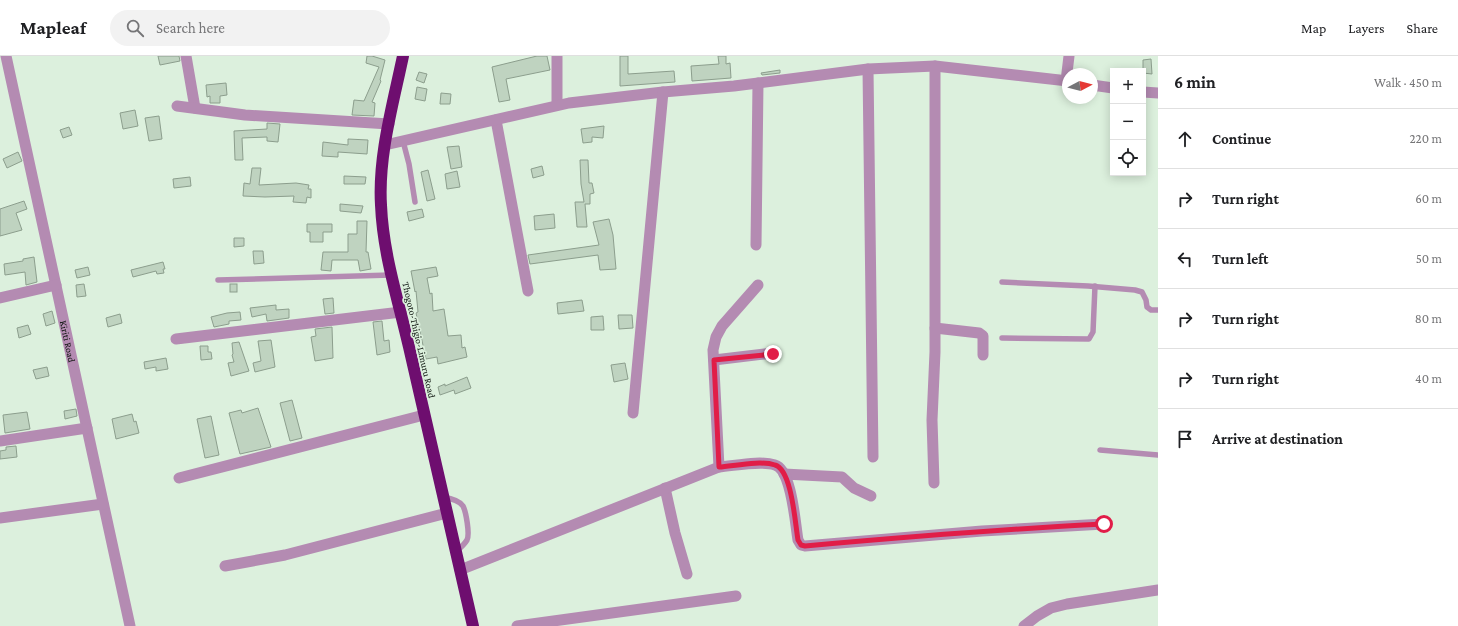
<!DOCTYPE html>
<meta charset="utf-8">
<style>
body{margin:0;font-family:"Crimson Pro",serif;background:#f2f2f2;color:#202124}
.controls{position:absolute;right:12px;top:12px;display:grid;overflow:hidden;border-radius:0px;box-shadow:0 2px 10px #0003}
.controls button{width:36px;height:36px;display:grid;place-items:center;padding:0;border:0;border-bottom:1px solid #e0e0e0;background:#fff;color:#202124;font:20px sans-serif}
.compass{position:absolute;left:1062px;top:12px;width:36px;height:36px;border-radius:50%;background:#fff;box-shadow:0 2px 10px #0003;rotate:83deg}
.stop{position:absolute;width:12px;height:12px;margin:-9px;border:3px solid #e11d48;border-radius:50%;background:#fff}
.stop.end{background:#e11d48;border-color:#fff;box-shadow:0 1px 4px #0008}
.list{margin:0;padding:0;list-style:none}
h2{display:flex;justify-content:space-between;align-items:center;height:52px;margin:0;padding:0 16px;font-size:17px}
h2 small{font-size:13px;font-weight:400;color:#757577}
.list li{display:grid;grid-template-columns:26px 1fr auto;gap:12px;align-items:center;box-sizing:border-box;height:60px;padding:0 16px;border-top:1px solid #e0e0e0}
.list b{display:block;font-size:15px;white-space:nowrap}
.list em{font-size:13px;font-style:normal;color:#757577}
.icon{flex:none;width:22px;height:22px;fill:none;stroke:currentColor;stroke-width:2;stroke-linecap:round;stroke-linejoin:round}
.map{position:relative;flex:none;width:1158px;height:570px;overflow:hidden}
header{display:flex;align-items:center;gap:24px;box-sizing:border-box;height:56px;padding:0 20px;background:#fff;border-bottom:1px solid #e0e0e0}
header strong{font-size:19px}
nav{display:flex;gap:22px;margin-inline-start:auto;font-size:14px}
.search{width:280px;height:36px;background:#f2f2f2;display:flex;align-items:center;gap:10px;box-sizing:border-box;padding:0 14px;border-radius:22px;color:#757577;font-size:15px}
main{display:flex}
aside{flex:1;background:#fff}
.map>svg:first-child{display:block}
.building{fill:#bfd3c0;stroke:#8c9e8d}
.lines{fill:none;stroke-linecap:round;stroke-linejoin:round}
.lane{stroke:#b48bb2;stroke-width:5.5}
.street{stroke:#b48bb2;stroke-width:11}
.highway{stroke:#6e0e6f;stroke-width:12}
.route{stroke:#e11d48;stroke-width:5}
.labels{text-anchor:middle;dominant-baseline:central;stroke-width:3.5;stroke-linejoin:round;paint-order:stroke}
.street-label{font-size:10px;fill:#0b120c;stroke:#dcf0dd}
</style>
<header>
<strong>Mapleaf</strong>
<div class="search"><svg class="icon" aria-label="search" viewBox="0 0 24 24"><circle cx="10" cy="10" r="6"/><path d="M15 15l6 6"/></svg>Search here</div>
<nav><a>Map</a><a>Layers</a><a>Share</a></nav>
</header>
<main>
<div class="map">
<svg width="1158" height="570" viewBox="0 0 1158 570">
<rect width="100%" height="100%" fill="#dcf0dd"/>
<g class="building">
<path d="M158 0H179L180 5 160 9Z"/>
<path d="M367 0H372L385 4 380 24 381 25 372 46 375 47 374 60 352 59 354 44 364 45 379 11 366 7Z"/>
<path d="M537 0H547L550 14 506 23 510 44 499 46 492 11Z"/>
<path d="M620 0H628V18L674 15 675 26 620 30Z"/>
<path d="M718 0H726V8L730 7 731 22 692 25 691 10 719 8Z"/>
<path d="M1151 3 1152 18 1143 17V4Z"/>
<path d="M780 14V17L762 19 761 17Z"/>
<path d="M419 16 427 18 424 27 416 24Z"/>
<path d="M226 27 227 39 220 40V47H210V40L207 41 206 29Z"/>
<path d="M417 31 427 33 425 45 415 43Z"/>
<path d="M441 37 451 38 450 48H440Z"/>
<path d="M135 54 138 70 123 73 120 57Z"/>
<path d="M159 60 162 83 149 85 145 62Z"/>
<path d="M267 67 280 68 278 86 267 85V81L242 82 243 104H235L234 75 267 73Z"/>
<path d="M604 70 603 82 592 81V86L583 87 581 73Z"/>
<path d="M69 71 72 79 63 82 60 74Z"/>
<path d="M348 83 368 84 367 98 338 96V101L322 100 323 86 348 89Z"/>
<path d="M459 90 462 111 451 113 447 91Z"/>
<path d="M18 96 22 105 7 112 3 103Z"/>
<path d="M580 104H588L589 127H592L594 137 590 138V148H585L587 171H577L575 146H584L581 128Z"/>
<path d="M542 110 544 119 533 122 531 113Z"/>
<path d="M252 112H261L259 129 296 127 309 129 308 133H311V142L307 141 306 147 293 146 294 140 265 141 243 140 244 127 250 128Z"/>
<path d="M428 114 435 143 427 145 421 116Z"/>
<path d="M457 115 460 131 447 133 445 118Z"/>
<path d="M344 120 366 121 365 128H344Z"/>
<path d="M190 121 191 130 174 132 173 123Z"/>
<path d="M24 145 27 153 16 157 22 174 0 180V153Z"/>
<path d="M340 148 363 150 361 157 340 155Z"/>
<path d="M422 153 424 161 409 165 407 156Z"/>
<path d="M554 158 555 172 535 174 534 160Z"/>
<path d="M609 163 613 179 616 213 600 214 598 199 530 208 528 199 599 189 593 166Z"/>
<path d="M357 165H367L366 196H368L371 213 360 215 358 204H332L331 215 321 214 323 196H348V178H357Z"/>
<path d="M307 168H332V176H323V186H310V176H307Z"/>
<path d="M234 182H244V190L234 191Z"/>
<path d="M253 195H263L264 207 254 208Z"/>
<path d="M34 201 37 226 26 229 25 216 5 219 4 208 23 205V203Z"/>
<path d="M163 206 165 213H163L164 217 157 218 156 215 133 221 131 214Z"/>
<path d="M88 211 90 219 77 222 75 214Z"/>
<path d="M436 211 438 220 427 222 430 238 432 237 433 255 444 253 448 280 461 279 462 292 465 291 467 301 438 308 437 301 426 303 416 257 418 256 416 235 415 236 411 215Z"/>
<path d="M84 228 86 240 77 241 76 229Z"/>
<rect x="230" y="228" width="7" height="8"/>
<path d="M333 242 334 257 325 258 323 243Z"/>
<path d="M582 244 584 255 558 258 557 247Z"/>
<path d="M276 249V254L289 253V262L267 265 266 258 252 261 250 252Z"/>
<path d="M52 255 55 267 46 270 43 258Z"/>
<path d="M240 256 241 264 229 265V268L214 271 211 261 227 257Z"/>
<path d="M120 258 122 267 108 271 106 262Z"/>
<path d="M618 259H632L633 272 619 273Z"/>
<path d="M603 260 604 274H591V261Z"/>
<path d="M382 265 384 285 389 284 390 296 377 299 373 266Z"/>
<path d="M28 269 31 278 19 282 17 272Z"/>
<path d="M332 271 333 302 315 305 311 281 316 280 315 273Z"/>
<path d="M271 284 275 311 255 316 253 307 261 305 258 285Z"/>
<path d="M239 286 249 315 231 320 228 307 234 306 232 299 233 298 232 287Z"/>
<path d="M200 290H208V296H211L212 303 201 304Z"/>
<path d="M166 302 168 313 156 315V311L145 313 144 306Z"/>
<path d="M625 307 628 323 614 326 611 309Z"/>
<path d="M47 311 49 320 36 323 33 314Z"/>
<path d="M467 321 471 332 455 338 454 334 440 339 438 331 445 328V330Z"/>
<path d="M292 344 302 382 290 385 280 347Z"/>
<path d="M258 352 271 391 240 398 229 357 241 354 242 357Z"/>
<path d="M76 353 77 360 65 363 64 355Z"/>
<path d="M27 356 30 373 5 377 3 359Z"/>
<path d="M132 358 134 366 136 365 139 377 116 383 112 363Z"/>
<path d="M211 360 219 399 205 402 197 363Z"/>
<path d="M16 390 17 401 0 403V395L6 394V391Z"/>
</g>
<g class="lines">
<g class="lane">
<path d="M403 85 409 108 415 146"/>
<path d="M218 224 391 219"/>
<path d="M1002 226 1088 230 1135 234 1142 236 1146 244 1147 251 1151 254H1158"/>
<path d="M1002 282 1089 283 1093 276 1095 230"/>
<path d="M1100 394 1158 399"/>
<path d="M443 441C449 442 459 444 463 450 466 456 470 478 467 484 464 489 460 492 456 496"/>
</g>
<g class="street">
<path id="s1" d="M6 0 130 570"/>
<path d="M186 0 195 52"/>
<path d="M557 0V49"/>
<path d="M868 13 873 401"/>
<path d="M1066 25 1069 0"/>
<path d="M1092 29 1113 32"/>
<path d="M1143 36 1158 37"/>
<path d="M177 50 245 59 389 68"/>
<path d="M496 64 528 235"/>
<path d="M385 89 569 47 663 36 734 30 868 13 935 10 1068 25"/>
<path d="M756 189 758 27"/>
<path d="M0 242 56 229"/>
<path d="M935 272 979 277 983 280V299"/>
<path d="M176 283 401 256"/>
<path d="M714 304 773 297"/>
<path d="M633 357 663 36"/>
<path d="M0 385 87 372"/>
<path d="M719 411 713 294 716 281 722 270 758 229"/>
<path d="M784 418 842 421 854 432 871 440"/>
<path d="M179 422 424 359"/>
<path d="M934 427 932 364 935 296V10"/>
<path d="M665 432 675 477 687 518"/>
<path d="M0 462 103 448"/>
<path d="M225 510 285 499 447 457"/>
<path d="M460 514 719 411C734 410 760 404 775 409 792 414 795 467 798 484L801 489 805 490 982 475 1104 468"/>
<path d="M517 570 736 540"/>
<path d="M1024 570 1037 560 1051 552 1067 548 1158 534"/>
</g>
<path class="highway" d="M403 0C393 48 378 100 381 149 383 198 398 243 409 291 430 384 451 477 473 570"/>
</g>
<g class="lines">
<path class="route" d="M773 298 714 304 719 411C734 410 760 404 775 409 792 414 795 467 798 484L801 489 805 490C905 481 1004 473 1104 468"/>
</g>
<g class="labels">
<g class="street-label">
<text transform="translate(419 284) rotate(77)">Thogoto-Thigio-Limuru Road</text>
<text stroke="none"><textPath href="#s1" startOffset="292">Kiriti Road</textPath></text>
</g>
</g>
</svg>
<div class="controls">
<button>+</button>
<button>−</button>
<button><svg class="icon" aria-label="locate" viewBox="0 0 24 24"><circle cx="12" cy="12" r="6"/><path d="M12 2v4M12 18v4M2 12h4M18 12h4"/></svg></button>
</div>
<svg class="compass" viewBox="-18 -18 36 36"><path d="M0-13l5 13h-10z" fill="#e53935"/><path d="M0 13l5-13h-10z" fill="#757577"/></svg>
<div class="stop" style="left:1104px;top:468px"></div>
<div class="stop end" style="left:773px;top:298px"></div>
</div>
<aside>
<h2>6 min<small>Walk · 450 m</small></h2>
<ul class="list">
<li><svg class="icon" aria-label="ahead" viewBox="0 0 24 24"><path d="M12 20V5M6 11l6-6 6 6"/></svg><div><b>Continue</b></div><em>220 m</em></li>
<li><svg class="icon" aria-label="right" viewBox="0 0 24 24"><path d="M7 20v-9h11M14 6l5 5-5 5"/></svg><div><b>Turn right</b></div><em>60 m</em></li>
<li><svg class="icon" aria-label="left" viewBox="0 0 24 24"><path d="M17 20v-9H6M10 6l-5 5 5 5"/></svg><div><b>Turn left</b></div><em>50 m</em></li>
<li><svg class="icon" aria-label="right" viewBox="0 0 24 24"><path d="M7 20v-9h11M14 6l5 5-5 5"/></svg><div><b>Turn right</b></div><em>80 m</em></li>
<li><svg class="icon" aria-label="right" viewBox="0 0 24 24"><path d="M7 20v-9h11M14 6l5 5-5 5"/></svg><div><b>Turn right</b></div><em>40 m</em></li>
<li><svg class="icon" aria-label="arrive" viewBox="0 0 24 24"><path d="M6 21V4h12l-3 4 3 4H6"/></svg><div><b>Arrive at destination</b></div></li>
</ul>
</aside>
</main>
